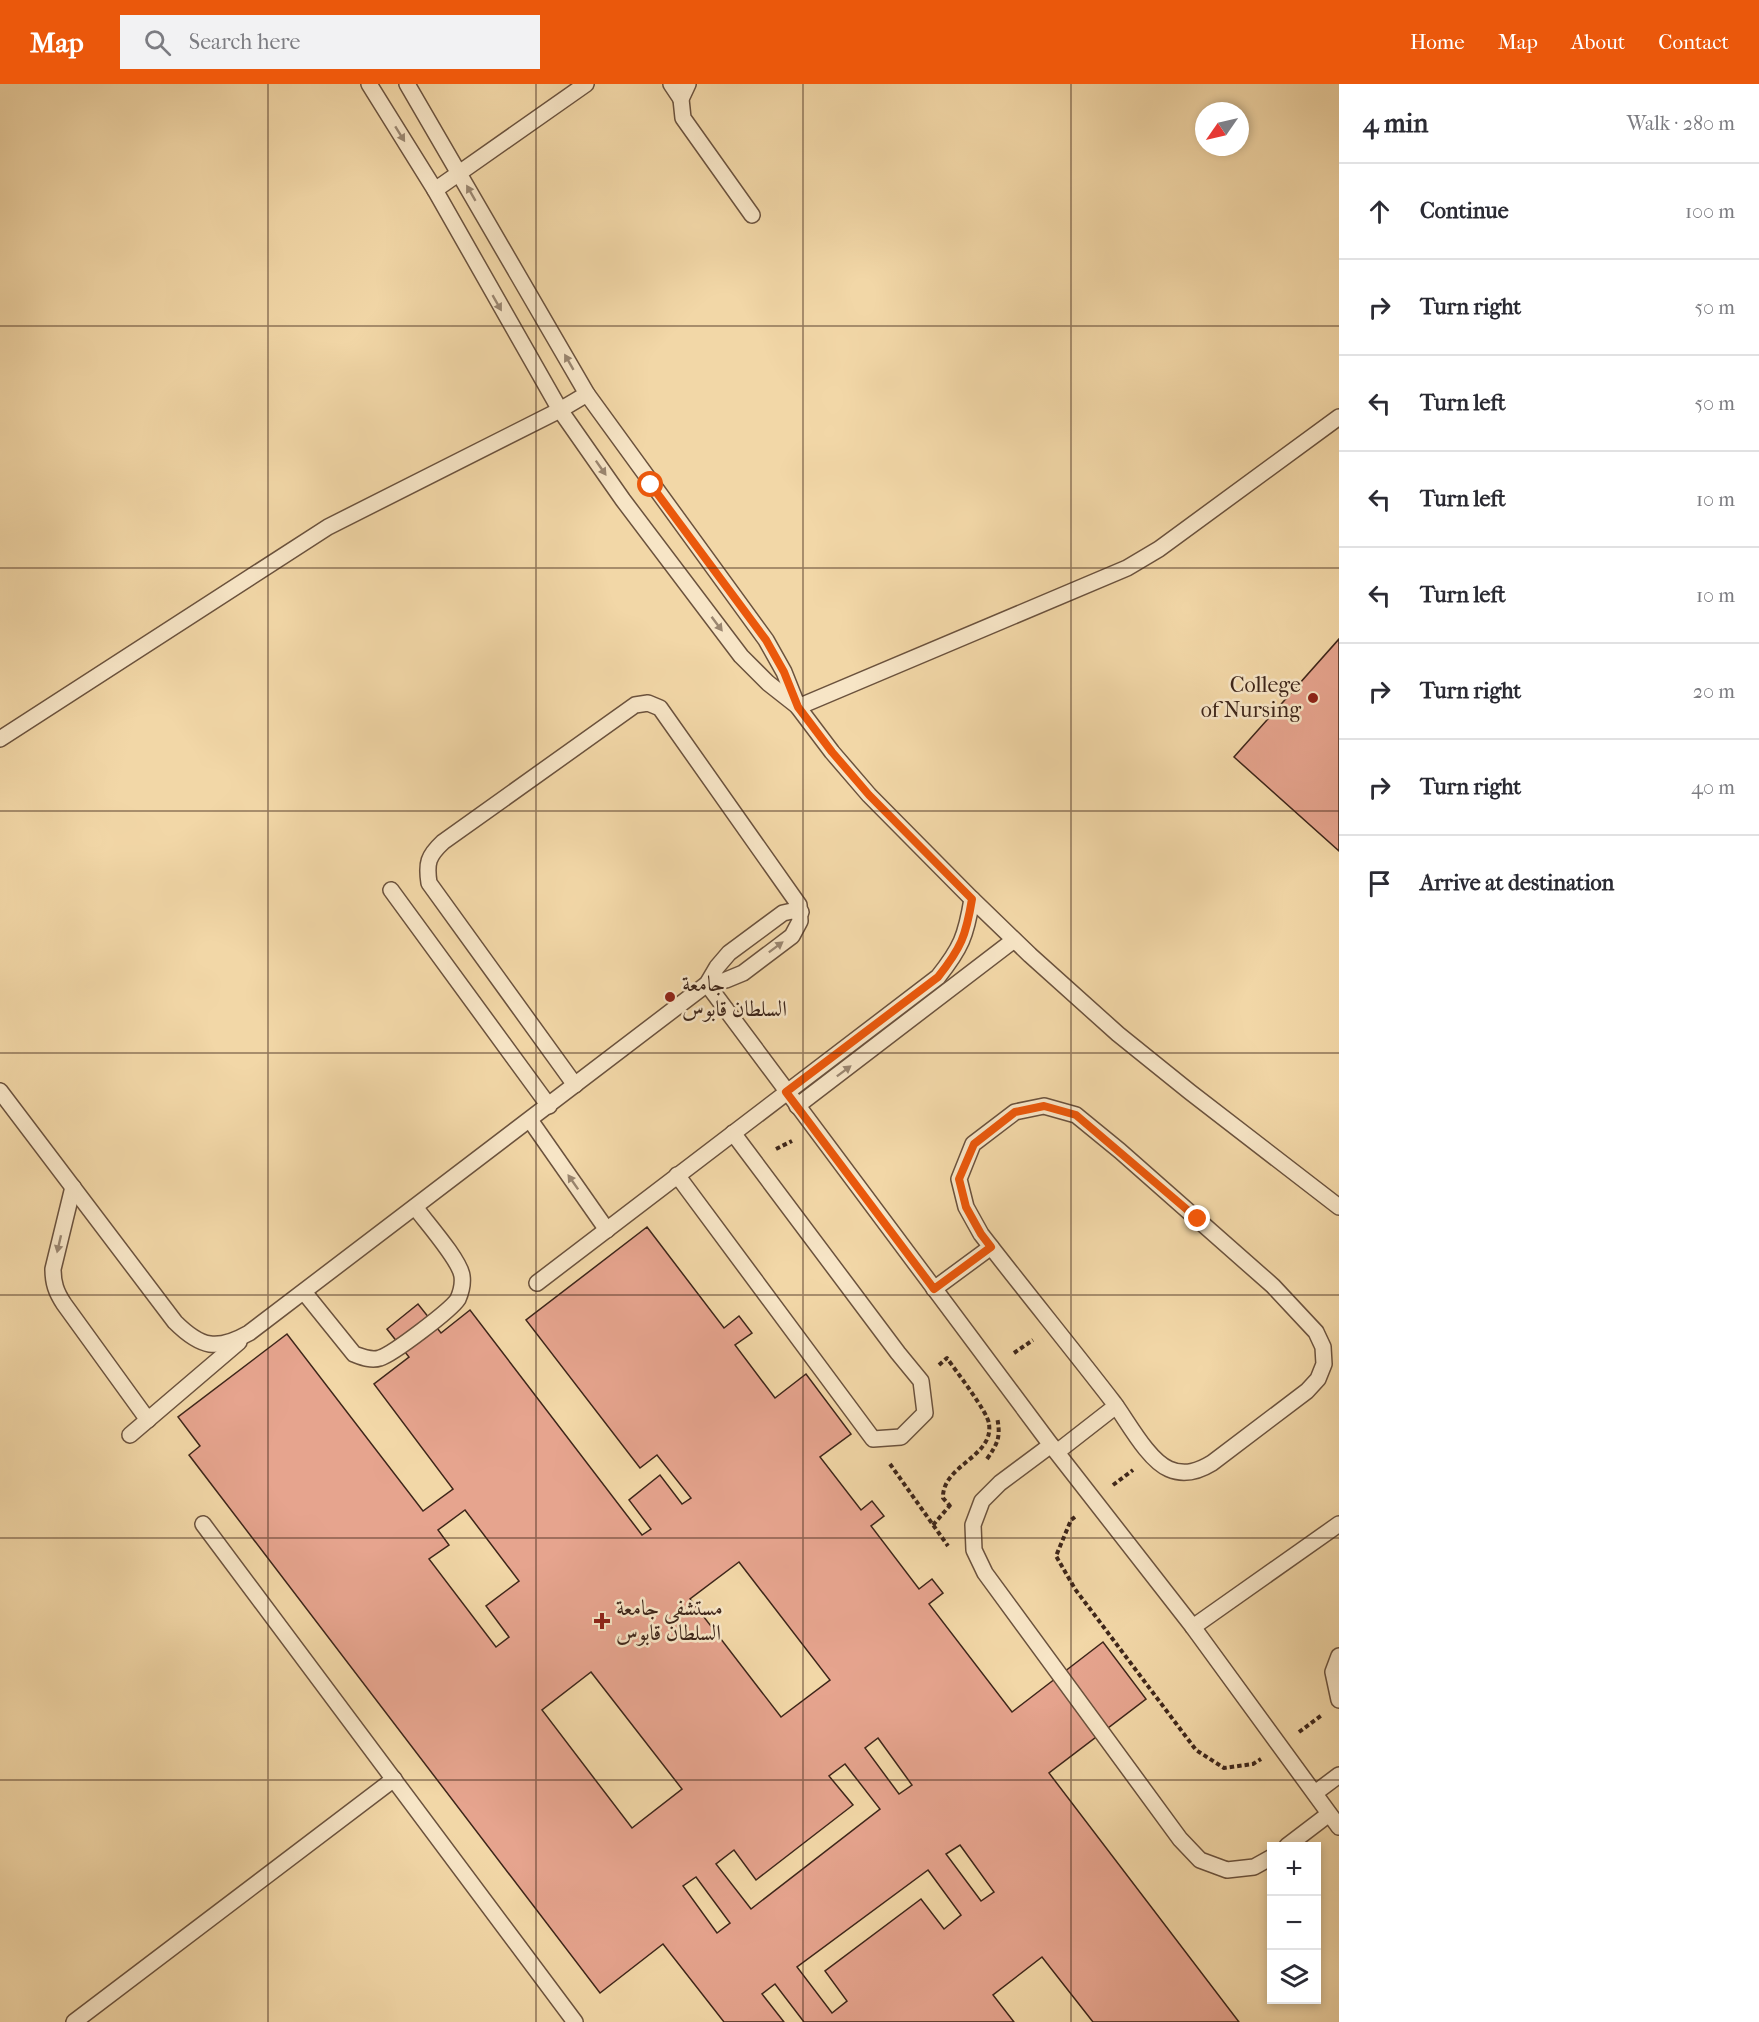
<!DOCTYPE html>
<meta charset="utf-8">
<style>
body{margin:0;font-family:"IM FELL French Canon",Amiri,serif;background:#f2f2f3;color:#2b2b33}
.controls{position:absolute;right:18px;bottom:18px;display:grid;overflow:hidden;border-radius:0px;box-shadow:0 3px 9px #0003}
.controls button{width:54px;height:54px;display:grid;place-items:center;padding:0;border:0;border-bottom:2px solid #e1e1e2;background:#fff;color:#2b2b33;font:30px sans-serif}
.compass{position:absolute;left:1195px;top:18px;width:54px;height:54px;border-radius:50%;background:#fff;box-shadow:0 3px 9px #0003;rotate:236deg}
.stop{position:absolute;width:18px;height:18px;margin:-14px;border:4px solid #ea580c;border-radius:50%;background:#fff}
.stop.end{background:#ea580c;border-color:#fff;box-shadow:0 2px 6px #0008}
.list{margin:0;padding:0;list-style:none}
h2{display:flex;justify-content:space-between;align-items:center;height:78px;margin:0;padding:0 24px;font-size:26px}
h2 small{font-size:20px;font-weight:400;color:#7c7c81}
.list li{display:grid;grid-template-columns:39px 1fr auto;gap:18px;align-items:center;box-sizing:border-box;height:96px;padding:0 24px;border-top:2px solid #e1e1e2}
.list b{display:block;font-size:22px;white-space:nowrap}
.list em{font-size:20px;font-style:normal;color:#7c7c81}
.icon{flex:none;width:33px;height:33px;fill:none;stroke:currentColor;stroke-width:2;stroke-linecap:round;stroke-linejoin:round}
.map{position:relative;flex:none;width:1339px;height:1938px;overflow:hidden}
header{display:flex;align-items:center;gap:36px;box-sizing:border-box;height:84px;padding:0 30px;background:#ea580c;color:#fff}
header strong{font-size:28px}
nav{display:flex;gap:33px;margin-inline-start:auto;font-size:21px}
.search{width:420px;height:54px;background:#f2f2f3;display:flex;align-items:center;gap:15px;box-sizing:border-box;padding:0 21px;border-radius:0px;color:#7c7c81;font-size:22px}
main{display:flex}
aside{flex:1;background:#fff}
.map>svg:first-child{display:block}
.building{fill:#e6a48e;stroke:#3e261a;stroke-width:1.5;fill-rule:evenodd}
.lines{fill:none;stroke-linecap:round;stroke-linejoin:round}
.lane-casing{stroke:#6b523d;stroke-width:18}
.path{stroke:#3e261a;stroke-width:4;stroke-dasharray:4.5 3;stroke-linecap:butt}
.lane{stroke:#f7e5c6;stroke-width:15}
.oneway{fill:#9a8670}
.route{stroke:#ea580c;stroke-width:8}
.grid{fill:none;stroke:#3e261a;stroke-width:1.5;stroke-opacity:0.55}
.poi-dot{fill:#8f2418;stroke:#f7e5c6;stroke-width:2}
.labels{text-anchor:middle;dominant-baseline:central;stroke-width:5;stroke-linejoin:round;paint-order:stroke}
.poi-label{font-size:22px;fill:#3e261a;stroke:#f7e5c6;text-anchor:start}
</style>
<header>
<strong>Map</strong>
<div class="search"><svg class="icon" aria-label="search" viewBox="0 0 24 24"><circle cx="10" cy="10" r="6"/><path d="M15 15l6 6"/></svg>Search here</div>
<nav><a>Home</a><a>Map</a><a>About</a><a>Contact</a></nav>
</header>
<main>
<div class="map">
<svg width="1339" height="1938" viewBox="0 0 1339 1938">
<rect width="100%" height="100%" fill="#f2d7a7"/>
<filter id="stains"><feTurbulence type="fractalNoise" baseFrequency=".00333" numOctaves="4"/><feColorMatrix values="0 0 0 0 .2 0 0 0 0 .09 0 0 0 0 .02 0 0 0 .5 -.17"/></filter>
<radialGradient id="worn" r=".72"><stop offset=".6" stop-color="#630" stop-opacity="0"/><stop offset="1" stop-color="#630" stop-opacity=".3"/></radialGradient>
<g class="building">
<path d="M1339 555V767L1234 673Z"/>
<path d="M647 1143 724 1244 739 1232 752 1249 735 1261 775 1314 806 1290 851 1350 820 1373 861 1426 872 1417 884 1432 871 1442 919 1505 932 1495 943 1509 929 1520 1012 1628 1103 1558 1146 1615 1049 1689 1239 1938H1093L1042 1873 993 1911 1014 1938H804L775 1900 762 1910 784 1938H724L663 1860 600 1909 189 1371 200 1362 178 1333 287 1250 423 1427 453 1405 374 1300 409 1273 387 1245 418 1220 441 1249 470 1226 642 1451 651 1445 629 1416 660 1391 682 1420 691 1414 657 1371 640 1384 526 1236ZM465 1426 519 1497 486 1522 509 1553 496 1563 429 1475 449 1461 438 1446ZM739 1478 830 1596 781 1633 690 1515ZM591 1588 682 1705 632 1744 542 1626ZM878 1654 912 1701 899 1710 865 1664ZM845 1680 880 1725 751 1825 716 1780 734 1766 756 1796 853 1721 829 1692ZM960 1761 994 1808 981 1817 946 1770ZM928 1786 961 1831 944 1845 921 1815 825 1887 847 1917 832 1929 797 1883ZM696 1793 730 1839 717 1849 683 1802Z"/>
</g>
<g class="lines">
<defs>
<g id="lane">
<path d="M369 0 435 106 560 326 623 416 741 572 768 599 796 621"/>
<path d="M407 0 587 310 766 556 784 588 798 623 832 668 869 711 972 815 1030 871 1118 950 1190 1008 1339 1123"/>
<path d="M671 0 681 15"/>
<path d="M688 0 681 15 683 34 752 131"/>
<path d="M435 106 586 0"/>
<path d="M798 623 1127 484 1159 465 1339 333"/>
<path d="M0 655 328 443 560 326 587 310"/>
<path d="M391 806 549 1022"/>
<path d="M707 900 1051 1361 1193 1543 1339 1743"/>
<path d="M575 1001 429 799C426 779 428 772 443 758L635 621 648 619 660 624 799 821 800 837 792 852 743 889 726 896 707 900"/>
<path d="M0 1007 175 1238C201 1264 217 1267 249 1249L707 900 717 883 729 869 783 829 792 827 801 828"/>
<path d="M797 1022 1014 856"/>
<path d="M1044 1022 1076 1031 1120 1067 1273 1202 1316 1248 1323 1263 1324 1280 1318 1295 1307 1307 1212 1379C1199 1387 1185 1392 1169 1385 1148 1376 1128 1338 1114 1319 1070 1262 1025 1207 981 1150L966 1123 959 1095 973 1060 1015 1028Z"/>
<path d="M530 1036 607 1146"/>
<path d="M677 1091 873 1355 901 1353 925 1329 921 1297 898 1269 733 1049"/>
<path d="M73 1103 53 1185C53 1199 56 1208 64 1220L148 1336"/>
<path d="M537 1199 938 893C961 864 966 852 972 815"/>
<path d="M934 1205 991 1163"/>
<path d="M304 1208 354 1270C362 1273 371 1277 380 1274 393 1270 451 1226 458 1215 461 1208 463 1199 462 1192 460 1176 426 1138 415 1123"/>
<path d="M130 1351 239 1258"/>
<path d="M1051 1361 1000 1399 982 1417 973 1441 974 1466 985 1489 1180 1755 1200 1776 1227 1786 1254 1783 1272 1773"/>
<path d="M1057 1368 1116 1322"/>
<path d="M203 1440 575 1938"/>
<path d="M1193 1543 1339 1440"/>
<path d="M1339 1572 1333 1588 1339 1616"/>
<path d="M1315 1709 1339 1691"/>
<path d="M1287 1762 1329 1730"/>
<path d="M74 1938 394 1695"/>
</g>
</defs>
<use href="#lane" class="lane-casing"/>
<g class="path">
<path d="M776 1065 792 1057"/>
<path d="M1014 1269 1033 1256"/>
<path d="M939 1281 947 1274C955 1286 988 1328 989 1340 994 1373 942 1381 943 1414L950 1422"/>
<path d="M987 1375C998 1359 1001 1353 997 1333"/>
<path d="M890 1380 948 1462"/>
<path d="M1113 1401 1133 1386"/>
<path d="M1075 1433 1071 1436 1056 1472 1075 1505 1196 1666 1224 1684 1253 1680 1261 1675"/>
<path d="M933 1441 952 1419"/>
<path d="M1299 1648 1322 1631"/>
</g>
<use href="#lane" class="lane"/>
</g>
<defs><path id="oneway-solid" d="M-6-.8H1V-3.2L6.5 0L1 3.2V.8H-6Z" transform="scale(1.5)"/></defs>
<g class="oneway">
<use href="#oneway-solid" transform="translate(400 50) rotate(58)"/>
<use href="#oneway-solid" transform="translate(471 109) rotate(-120)"/>
<use href="#oneway-solid" transform="translate(497 219) rotate(60)"/>
<use href="#oneway-solid" transform="translate(569 278) rotate(-120)"/>
<use href="#oneway-solid" transform="translate(601 384) rotate(55)"/>
<use href="#oneway-solid" transform="translate(717 540) rotate(53)"/>
<use href="#oneway-solid" transform="translate(776 863) rotate(-37)"/>
<use href="#oneway-solid" transform="translate(844 987) rotate(-37)"/>
<use href="#oneway-solid" transform="translate(573 1098) rotate(-125)"/>
<use href="#oneway-solid" transform="translate(59 1160) rotate(103)"/>
</g>
<g class="lines">
<path class="route" d="M651 401 766 556 784 588 798 623 832 668 869 711 972 815C966 852 961 864 938 893L786 1008 934 1205 991 1163 981 1150 966 1123 959 1095 974 1060 1015 1028 1044 1022 1076 1031 1198 1135"/>
</g>
<path class="grid" d="M268 0V1938M536 0V1938M803 0V1938M1071 0V1938M0 242H1339M0 484H1339M0 727H1339M0 969H1339M0 1211H1339M0 1454H1339M0 1696H1339"/>
<g class="poi-dot">
<circle cx="1313" cy="614" r="6"/>
<circle cx="670" cy="913" r="6"/>
<path d="M599 1528h6v6h6v6h-6v6h-6v-6h-6v-6h6z"/>
</g>
<g class="labels">
<g class="poi-label">
<text x="1301" y="601" text-anchor="end">College<tspan x="1301" dy="25">of Nursing</tspan></text>
<text x="682" y="900">جامعة<tspan x="682" dy="25">السلطان قابوس</tspan></text>
<text x="616" y="1524">مستشفى جامعة<tspan x="616" dy="25">السلطان قابوس</tspan></text>
</g>
</g>
<rect width="100%" height="100%" filter="url(#stains)"/>
<rect width="100%" height="100%" fill="url(#worn)"/>
</svg>
<div class="controls">
<button>+</button>
<button>−</button>
<button><svg class="icon" aria-label="layers" viewBox="0 0 24 24"><path d="M12 4l9 5-9 5-9-5zM3 14l9 5 9-5"/></svg></button>
</div>
<svg class="compass" viewBox="-18 -18 36 36"><path d="M0-13l5 13h-10z" fill="#e53935"/><path d="M0 13l5-13h-10z" fill="#7c7c81"/></svg>
<div class="stop" style="left:651px;top:401px"></div>
<div class="stop end" style="left:1198px;top:1135px"></div>
</div>
<aside>
<h2>4 min<small>Walk · 280 m</small></h2>
<ul class="list">
<li><svg class="icon" aria-label="ahead" viewBox="0 0 24 24"><path d="M12 20V5M6 11l6-6 6 6"/></svg><div><b>Continue</b></div><em>100 m</em></li>
<li><svg class="icon" aria-label="right" viewBox="0 0 24 24"><path d="M7 20v-9h11M14 6l5 5-5 5"/></svg><div><b>Turn right</b></div><em>50 m</em></li>
<li><svg class="icon" aria-label="left" viewBox="0 0 24 24"><path d="M17 20v-9H6M10 6l-5 5 5 5"/></svg><div><b>Turn left</b></div><em>50 m</em></li>
<li><svg class="icon" aria-label="left" viewBox="0 0 24 24"><path d="M17 20v-9H6M10 6l-5 5 5 5"/></svg><div><b>Turn left</b></div><em>10 m</em></li>
<li><svg class="icon" aria-label="left" viewBox="0 0 24 24"><path d="M17 20v-9H6M10 6l-5 5 5 5"/></svg><div><b>Turn left</b></div><em>10 m</em></li>
<li><svg class="icon" aria-label="right" viewBox="0 0 24 24"><path d="M7 20v-9h11M14 6l5 5-5 5"/></svg><div><b>Turn right</b></div><em>20 m</em></li>
<li><svg class="icon" aria-label="right" viewBox="0 0 24 24"><path d="M7 20v-9h11M14 6l5 5-5 5"/></svg><div><b>Turn right</b></div><em>40 m</em></li>
<li><svg class="icon" aria-label="arrive" viewBox="0 0 24 24"><path d="M6 21V4h12l-3 4 3 4H6"/></svg><div><b>Arrive at destination</b></div></li>
</ul>
</aside>
</main>
